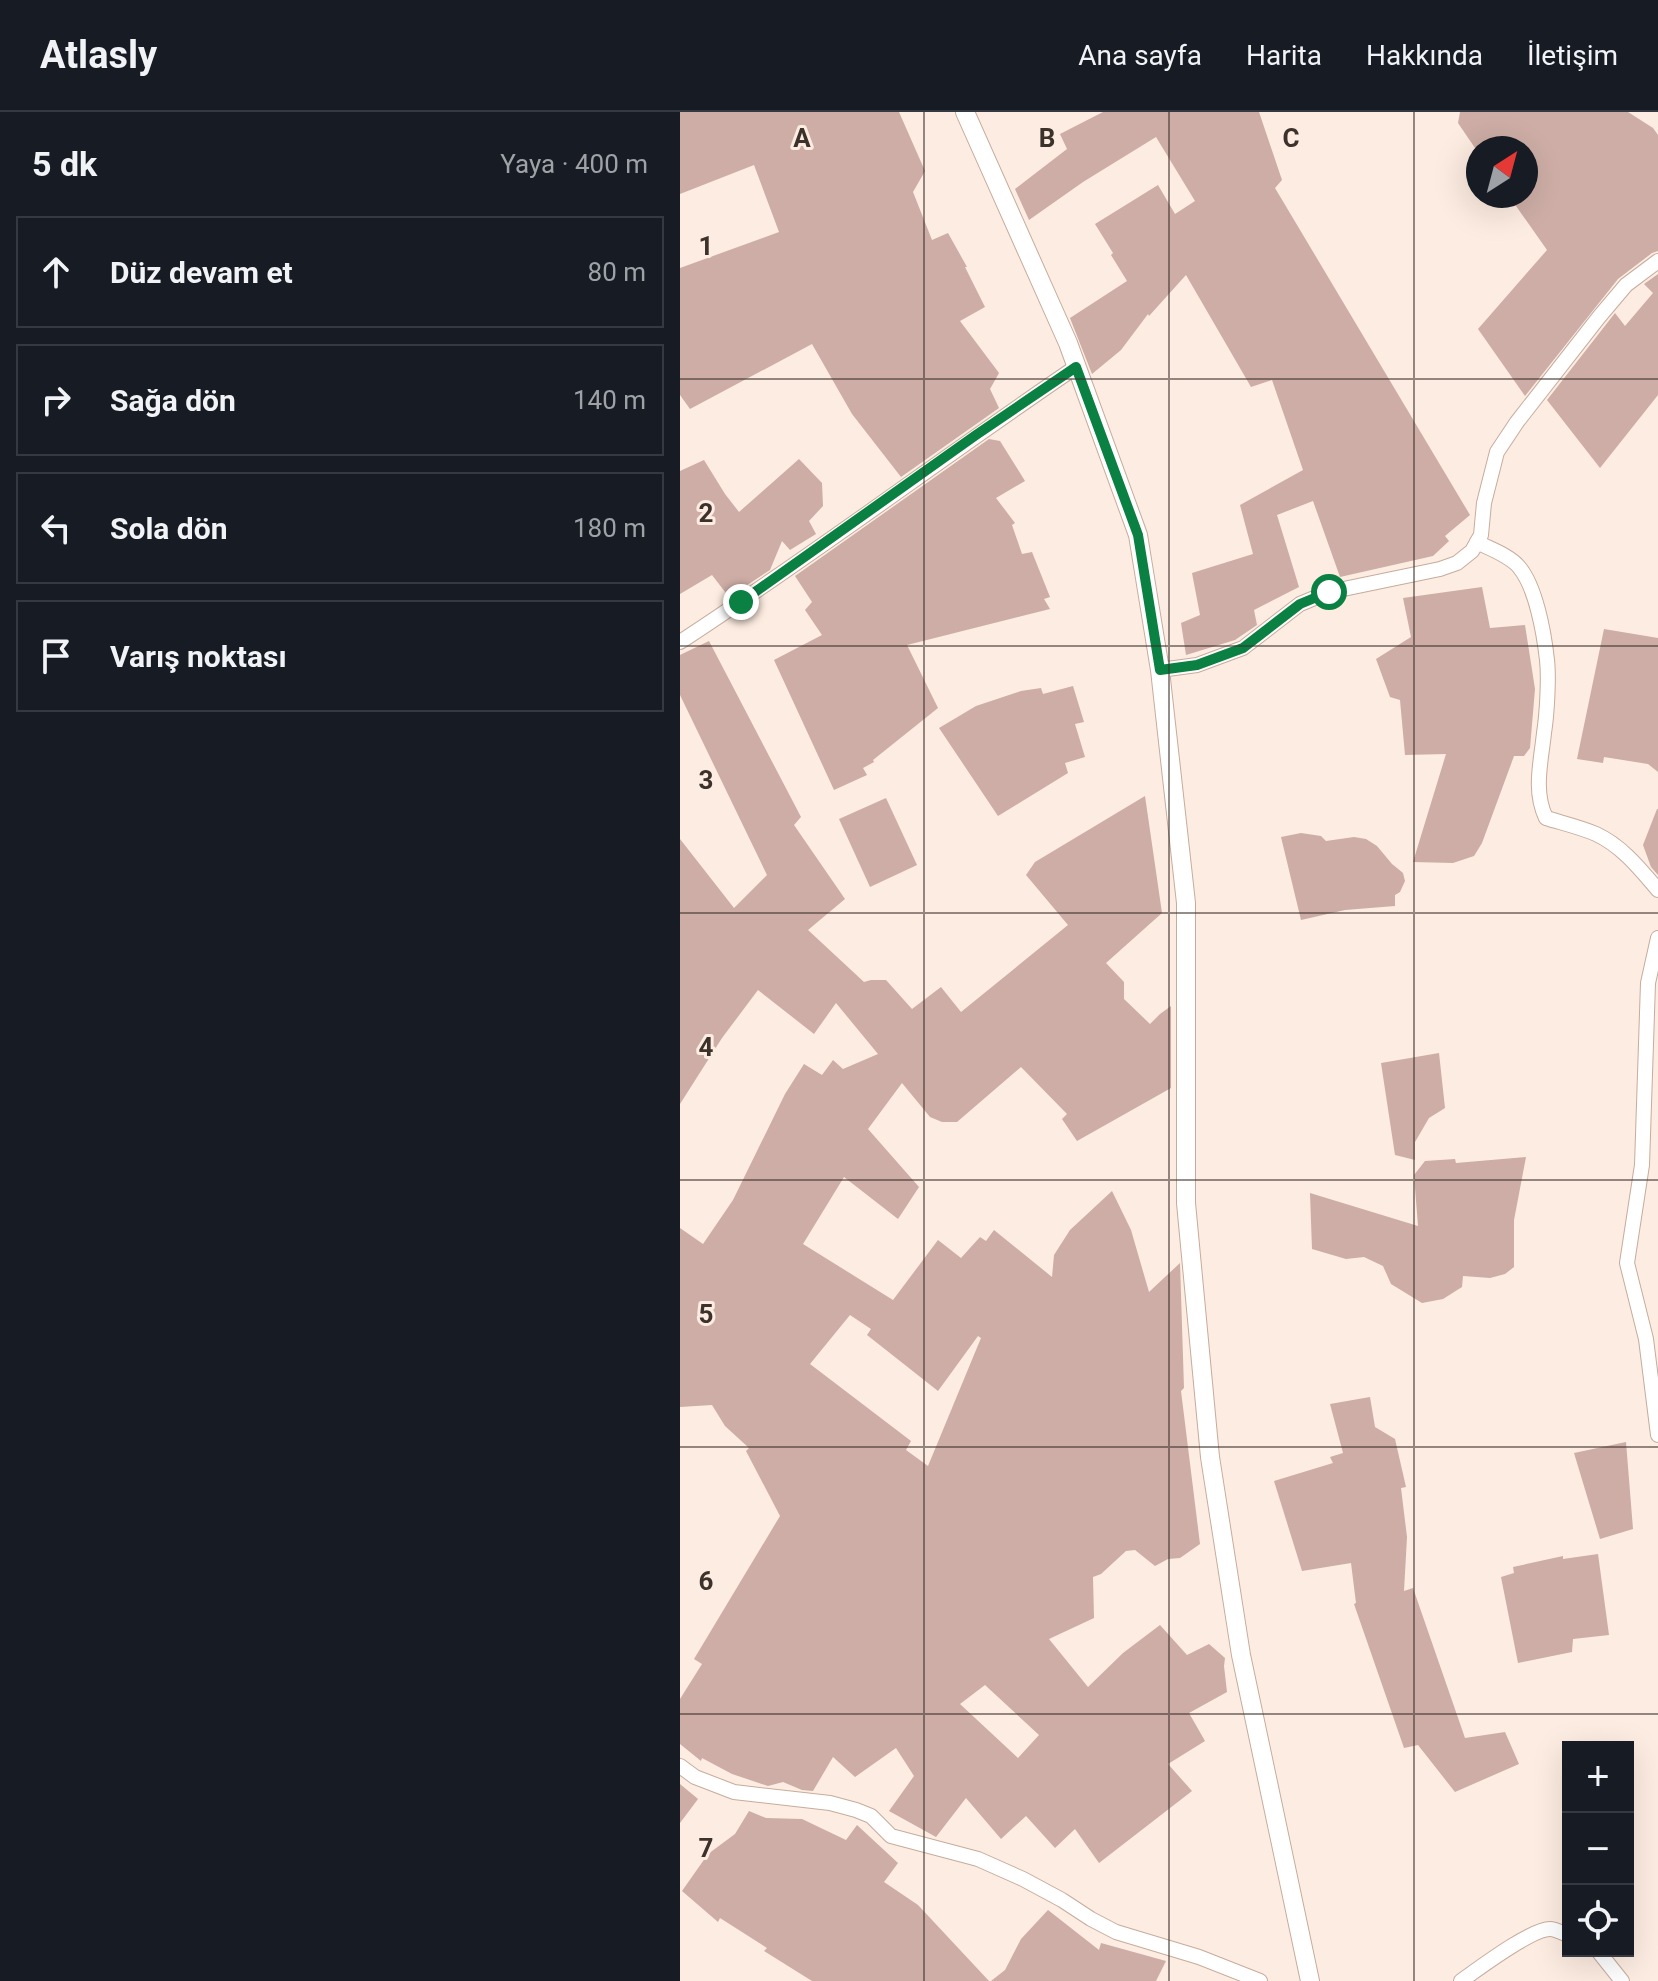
<!DOCTYPE html>
<html lang="tr">
<meta charset="utf-8">
<style>
body{margin:0;font-family:Roboto,sans-serif;background:#242831;color:#f1f3f6}
.controls{position:absolute;right:24px;bottom:24px;display:grid;overflow:hidden;border-radius:0px;box-shadow:0 8px 32px #0002}
.controls button{width:72px;height:72px;display:grid;place-items:center;padding:0;border:0;border-bottom:2px solid #363941;background:#171b24;color:#f1f3f6;font:40px sans-serif}
.compass{position:absolute;left:786px;top:24px;width:72px;height:72px;border-radius:50%;background:#171b24;box-shadow:0 8px 32px #0002;rotate:36deg}
.stop{position:absolute;width:24px;height:24px;margin:-18px;border:6px solid #0b8043;border-radius:50%;background:#fff}
.stop.end{background:#0b8043;border-color:#fff;box-shadow:0 2px 8px #0008}
.list{margin:0;padding:0;list-style:none}
h2{display:flex;justify-content:space-between;align-items:center;height:104px;margin:0;padding:0 32px;font-size:34px}
h2 small{font-size:26px;font-weight:400;color:#9ea1a6}
.list li{display:grid;grid-template-columns:52px 1fr auto;gap:24px;align-items:center;box-sizing:border-box;height:112px;margin:0 16px 16px;padding:0 16px;border:2px solid #363941;border-radius:0px}
.list b{display:block;font-size:30px;white-space:nowrap}
.list em{font-size:26px;font-style:normal;color:#9ea1a6}
.icon{flex:none;width:44px;height:44px;fill:none;stroke:currentColor;stroke-width:2;stroke-linecap:round;stroke-linejoin:round}
.map{position:relative;flex:none;width:978px;height:1869px;overflow:hidden}
header{display:flex;align-items:center;gap:48px;box-sizing:border-box;height:112px;padding:0 40px;background:#171b24;border-bottom:2px solid #363941}
header strong{font-size:38px}
nav{display:flex;gap:44px;margin-inline-start:auto;font-size:28px}
main{display:flex}
aside{flex:1;background:#171b24}
.map>svg:first-child{display:block}
.building{fill:#cdada5;fill-rule:evenodd}
.lines{fill:none;stroke-linecap:round;stroke-linejoin:round}
.street-casing{stroke:#c7ac9c;stroke-width:16}
.secondary-casing{stroke:#c7ac9c;stroke-width:20}
.street{stroke:#fff;stroke-width:14}
.secondary{stroke:#fff;stroke-width:18}
.route{stroke:#0b8043;stroke-width:10}
.grid{fill:none;stroke:#3c312b;stroke-width:2;stroke-opacity:0.55}
.grid-label{font-size:26px;text-anchor:middle;font-weight:bold;fill:#3c312b;stroke:#fdece1;stroke-width:6;stroke-linejoin:round;paint-order:stroke}
</style>
<header>
<strong>Atlasly</strong>
<nav><a>Ana sayfa</a><a>Harita</a><a>Hakkında</a><a>İletişim</a></nav>
</header>
<main>
<aside>
<h2>5 dk<small>Yaya · 400 m</small></h2>
<ul class="list">
<li><svg class="icon" aria-label="ahead" viewBox="0 0 24 24"><path d="M12 20V5M6 11l6-6 6 6"/></svg><div><b>Düz devam et</b></div><em>80 m</em></li>
<li><svg class="icon" aria-label="right" viewBox="0 0 24 24"><path d="M7 20v-9h11M14 6l5 5-5 5"/></svg><div><b>Sağa dön</b></div><em>140 m</em></li>
<li><svg class="icon" aria-label="left" viewBox="0 0 24 24"><path d="M17 20v-9H6M10 6l-5 5 5 5"/></svg><div><b>Sola dön</b></div><em>180 m</em></li>
<li><svg class="icon" aria-label="arrive" viewBox="0 0 24 24"><path d="M6 21V4h12l-3 4 3 4H6"/></svg><div><b>Varış noktası</b></div></li>
</ul>
</aside>
<div class="map">
<svg width="978" height="1869" viewBox="0 0 978 1869">
<rect width="100%" height="100%" fill="#fdece1"/>
<g class="building">
<path d="M0 0H219L245 59 233 80 252 128 268 121 287 155H285L305 195 280 209 319 261 310 277 319 296 221 365 172 302 132 232 10 297 0 283V156L99 120 74 53 0 82Z"/>
<path d="M423 0H579L602 68 595 76 790 403 765 424 769 429 753 444 660 465 633 389 597 403 619 475 574 498 577 513 555 528 506 543 501 511 520 503 512 461 573 442 560 393 623 358 592 268 571 275 506 163 469 204 468 202 441 238 412 262 390 206 447 169 431 143 433 141 415 112 478 73 495 102 515 89 476 25 403 70 349 108 335 77 387 37 380 22Z"/>
<path d="M780 0H948L973 16 978 23V139L972 141 938 167 845 284 798 217 867 138 829 84H846V36H795L778 11Z"/>
<path d="M978 162V283L920 356 867 288 935 201 945 214 973 181 964 172Z"/>
<path d="M309 327 320 329 345 369 316 386 335 411 332 413 342 442 352 440 370 485 364 487 370 497 227 533 258 596 193 648 194 650 183 656 187 663 154 678 94 548 142 523 125 498 132 490 115 464Z"/>
<path d="M119 347 142 371 143 394 129 409 136 422 110 438 102 429 90 458 49 485 32 463 0 482V359L24 348 45 382 59 400Z"/>
<path d="M802 475 810 516 845 513 855 577 850 636 844 644H834L802 731 794 744 773 751 733 750 766 642 725 643 720 588 710 585 696 547 731 525 723 486Z"/>
<path d="M924 517 978 526V660L968 652 924 645 923 651 897 647Z"/>
<path d="M29 529 121 705 114 713 165 787 128 818 184 870 191 868H206L232 897 261 875 281 900 388 813 346 763 355 750 465 684 482 801 426 851 444 870V887L470 912 480 902 491 894V976L397 1029 382 1007 387 1002 341 955 277 1010H262L250 1005 222 971 188 1017 239 1075 218 1107 164 1065 123 1132 213 1188 258 1128 281 1146 300 1125 306 1129 314 1118 372 1165 374 1143 390 1118 432 1079 451 1118 469 1180 500 1151 504 1276 501 1279 520 1432 500 1446 488 1447 475 1454 455 1438 446 1439 421 1462 413 1465 414 1506 369 1527 408 1575 443 1541 480 1513 507 1543 529 1532 545 1546 544 1554 547 1580 509 1601 525 1629 488 1652 512 1679 419 1751 395 1717 375 1736 346 1704 321 1727 286 1686 256 1725 209 1699 234 1664 216 1636 175 1665 153 1645 133 1679 122 1678 103 1670 88 1674 52 1662 22 1646 21 1649 0 1632V1587L22 1552 14 1547 100 1404 66 1339 69 1336 45 1314 32 1293 0 1295V1116L23 1132 53 1088 105 982 124 952 142 963 153 948 163 957 198 942 156 891 134 922 78 878 42 926 0 992V727L54 796 87 763 0 583V543ZM170 1203 191 1217 187 1223 258 1279 298 1224 301 1226 248 1354 226 1338 231 1329 130 1252ZM305 1573 359 1623 338 1646 280 1592Z"/>
<path d="M393 574 404 610 395 612 405 645 385 651 388 661 318 704 259 616 296 594 341 579 361 576 363 582Z"/>
<path d="M206 686 237 753 190 775 159 707Z"/>
<path d="M977 697H978V763L971 755 963 733Z"/>
<path d="M621 721 641 724 646 729 674 725 686 727 697 734 712 752 723 761 725 769 720 780 715 783V794L665 798 621 808 601 725Z"/>
<path d="M759 941 765 996 749 1006 735 1030V1048L715 1043 701 951Z"/>
<path d="M846 1045 834 1108V1155L825 1162 810 1166 783 1164 782 1175 763 1187 742 1191 711 1172 703 1154 684 1145 666 1147 632 1137 630 1081 738 1114 734 1063 745 1049 775 1047 776 1051Z"/>
<path d="M690 1285 695 1315 715 1327 726 1375 721 1376 727 1425 724 1479 733 1476 785 1626 825 1620 839 1652 775 1680 738 1633 724 1636 674 1492 676 1491 671 1451 622 1459 594 1369 653 1351 650 1345 663 1341 650 1292Z"/>
<path d="M946 1330 953 1417 920 1427 894 1341Z"/>
<path d="M918 1442 929 1523 893 1527 892 1540 838 1551 821 1465 834 1461 833 1455 883 1444V1447Z"/>
<path d="M0 1672 18 1687 0 1711Z"/>
<path d="M69 1699 86 1706 122 1707 166 1728 177 1713 218 1751 204 1770 238 1793 309 1869H132L84 1839 87 1836 40 1806 38 1810 2 1779 28 1742 55 1722Z"/>
<path d="M368 1798 419 1838 421 1831 486 1849 476 1869H311L325 1858 341 1827Z"/>
</g>
<g class="lines">
<defs>
<g id="street">
<path d="M797 430C810 437 829 443 839 455 856 475 864 521 867 548 869 566 867 602 864 621 861 650 853 679 866 706 882 711 900 715 916 722 942 734 960 757 978 778"/>
<path d="M0 530C135 442 263 345 396 255"/>
<path d="M480 558 517 553 563 536 620 492 649 480 760 457 777 451 792 439 801 423 804 391 817 340 837 310 919 205 946 173 978 149"/>
<path d="M978 826 968 871 962 1053 947 1151 966 1227 978 1323"/>
<path d="M0 1654 15 1665 54 1680 150 1691 176 1698 191 1704 211 1724 298 1747 343 1767 382 1788 411 1807 436 1820 519 1845 580 1869"/>
<path d="M918 1839 942 1869"/>
<path d="M781 1869C798 1857 851 1817 870 1817 875 1817 883 1821 888 1823"/>
</g>
<path id="secondary" d="M285 0 388 231 458 423 480 558 506 791V1091L530 1345 561 1543 630 1869"/>
</defs>
<use href="#street" class="street-casing"/>
<use href="#secondary" class="secondary-casing"/>
<use href="#street" class="street"/>
<use href="#secondary" class="secondary"/>
</g>
<g class="lines">
<path class="route" d="M61 490 296 323 396 255 458 423 480 558 517 553 563 536 620 492 649 480"/>
</g>
<path class="grid" d="M244 0V1869M489 0V1869M734 0V1869M0 267H978M0 534H978M0 801H978M0 1068H978M0 1335H978M0 1602H978"/>
<g class="grid-label">
<text x="122" y="35">A</text>
<text x="367" y="35">B</text>
<text x="611" y="35">C</text>
<text x="26" y="143">1</text>
<text x="26" y="410">2</text>
<text x="26" y="677">3</text>
<text x="26" y="944">4</text>
<text x="26" y="1211">5</text>
<text x="26" y="1478">6</text>
<text x="26" y="1745">7</text>
</g>
</svg>
<div class="controls">
<button>+</button>
<button>−</button>
<button><svg class="icon" aria-label="locate" viewBox="0 0 24 24"><circle cx="12" cy="12" r="6"/><path d="M12 2v4M12 18v4M2 12h4M18 12h4"/></svg></button>
</div>
<svg class="compass" viewBox="-18 -18 36 36"><path d="M0-13l5 13h-10z" fill="#e53935"/><path d="M0 13l5-13h-10z" fill="#9ea1a6"/></svg>
<div class="stop" style="left:649px;top:480px"></div>
<div class="stop end" style="left:61px;top:490px"></div>
</div>
</main>
